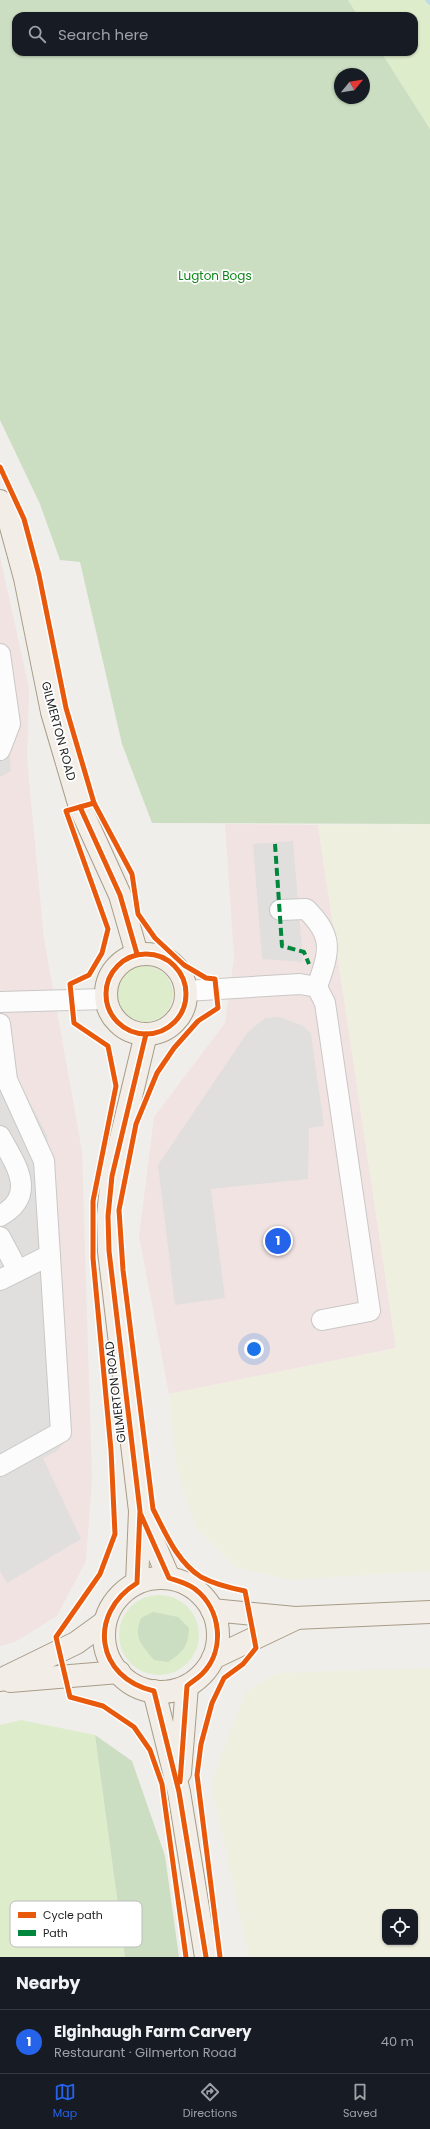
<!DOCTYPE html>
<meta charset="utf-8">
<style>
body{margin:0;font-family:Poppins,sans-serif;background:#242831;color:#f1f3f6}
.controls{position:absolute;right:12px;bottom:12px;display:grid;overflow:hidden;border-radius:8px;box-shadow:0 1px 3px #0004}
.controls button{width:36px;height:36px;display:grid;place-items:center;padding:0;border:0;border-bottom:1px solid #363941;background:#171b24;color:#f1f3f6;font:20px sans-serif}
.compass{position:absolute;left:334px;top:68px;width:36px;height:36px;border-radius:50%;background:#171b24;box-shadow:0 1px 3px #0004;rotate:60deg}
.you{position:absolute;left:254px;top:1349px;width:14px;height:14px;margin:-10px;border:3px solid #fff;border-radius:50%;background:#1a73e8;box-shadow:0 0 0 6px #1a73e833}
.badge{display:grid;place-items:center;width:26px;height:26px;border-radius:50%;background:#2563eb;color:#fff;font-size:13px;font-weight:700}
.pin{position:absolute;translate:-50% -50%;border:2px solid #fff;box-shadow:0 1px 4px #0006}
.list{margin:0;padding:0;list-style:none}
h2{display:flex;justify-content:space-between;align-items:center;height:52px;margin:0;padding:0 16px;font-size:17px}
h2 small{font-size:13px;font-weight:400;color:#9ea1a6}
.list li{display:grid;grid-template-columns:26px 1fr auto;gap:12px;align-items:center;box-sizing:border-box;height:64px;padding:0 16px;border-top:1px solid #363941}
.list b{display:block;font-size:15px;white-space:nowrap}
.list p{margin:0;font-size:13px;white-space:nowrap;color:#9ea1a6}
.list em{font-size:13px;font-style:normal;color:#9ea1a6}
.icon{flex:none;width:22px;height:22px;fill:none;stroke:currentColor;stroke-width:2;stroke-linecap:round;stroke-linejoin:round}
.map{position:relative;flex:none;width:430px;height:1957px;overflow:hidden}
.search{position:absolute;background:#171b24;box-shadow:0 1px 3px #0004;left:12px;right:12px;top:12px;height:44px;display:flex;align-items:center;gap:10px;box-sizing:border-box;padding:0 14px;border-radius:12px;color:#9ea1a6;font-size:15px}
.sheet{height:116px;background:#171b24}
nav{display:flex;justify-content:space-around;align-items:center;box-sizing:border-box;height:56px;border-top:1px solid #363941;background:#171b24;font-size:11px;color:#9ea1a6}
nav a{display:grid;justify-items:center;gap:2px}
nav .on{color:#2563eb}
.map>svg:first-child{display:block}
.commercial{fill:#f1e3e1}
.farmland{fill:#efefdf;fill-rule:evenodd}
.grass{fill:#ddeccb}
.forest{fill:#cbdec1;fill-rule:evenodd}
.parking{fill:#e0dfde}
.lines{fill:none;stroke-linecap:round;stroke-linejoin:round}
.stream{stroke:#bfdbe3;stroke-width:5.5}
.minor-casing{stroke:#c9c8c7;stroke-width:22}
.major-casing{stroke:#a79c86;stroke-width:24}
.minor{stroke:#fdfcfc;stroke-width:20}
.major{stroke:#f3ede7;stroke-width:22}
.quiet{stroke:#00873e;stroke-width:4;stroke-dasharray:8 4;stroke-linecap:butt}
.cycleway-casing{stroke:#fff;stroke-width:8}
.cycleway{stroke:#e8590c;stroke-width:5}
.labels{text-anchor:middle;dominant-baseline:central;stroke-width:3.5;stroke-linejoin:round;paint-order:stroke}
.park-label{font-size:12px;fill:#0c8416;stroke:#fff}
.street-label{font-size:12px;fill:#222;stroke:#fff}
.key{fill:#fff;stroke:#bdbdbd;stroke-width:1}
.key-label{font-size:11px;fill:#222}
</style>
<div class="map">
<svg width="430" height="1957" viewBox="0 0 430 1957">
<rect width="100%" height="100%" fill="#f0eeeb"/>
<g class="commercial">
<path d="M0 557 29 688 27 759 44 939 82 1151 92 1480 86 1561 57 1616 15 1642 0 1646Z"/>
<path d="M225 824 318 825 396 1348 169 1394 139 1236 154 1117 225 1023 234 957Z"/>
</g>
<g class="farmland">
<path d="M430 824V1571L290 1580 235 1567 196 1528 177 1468 169 1394 396 1348 318 825Z"/>
<path d="M430 1668V1957H249L211 1783 245 1692 277 1673ZM385 1912H415V1942H385Z"/>
</g>
<g class="grass">
<path d="M348 0H430V129L381 52H414V16H358Z"/>
<circle cx="145" cy="994" r="28"/>
<circle cx="159" cy="1635" r="40"/>
<path d="M21 1720 95 1735 125 1957H0V1725Z"/>
</g>
<g class="forest">
<path d="M0 0H348L358 16H16V52H381L430 129V824L152 823 122 744 80 562 60 560 40 504 0 420ZM340 74H364V98H340Z"/>
<path d="M153 1612 178 1617 189 1628C188 1647 183 1652 168 1662L154 1660C142 1645 133 1638 141 1618Z"/>
<path d="M95 1735 132 1761 165 1856 179 1957H125Z"/>
</g>
<g class="parking">
<path d="M0 658 11 771 0 777Z"/>
<path d="M293 841 303 962 262 959 253 844Z"/>
<path d="M280 1017 303 1026 311 1034 324 1126 309 1128 308 1179 211 1189 225 1298 175 1305 158 1165 247 1033 265 1018Z"/>
<path d="M0 1046 47 1135 60 1236 67 1439 56 1452 43 1458 81 1539 7 1583 0 1571Z"/>
</g>
<g class="lines">
<path class="stream" d="M428 0 430 2"/>
<defs>
<g id="minor">
<path d="M0 654 10 724 0 750"/>
<path d="M280 910 306 909C335 937 329 952 317 987"/>
<path d="M186 991 300 984 317 987 325 1003 370 1311 322 1320"/>
<path d="M0 1002 106 999"/>
<path d="M0 1024 7 1080 44 1161 61 1432 0 1466"/>
<path d="M0 1136C16 1165 38 1195 0 1216"/>
<path d="M0 1237 18 1271"/>
<path d="M0 1280 50 1255"/>
</g>
<g id="major">
<path d="M0 501 10 523 25 578 52 712 80 807 120 895 137 954"/>
<circle cx="146" cy="994" r="40"/>
<path d="M142 1516 169 1578"/>
<circle cx="161" cy="1635" r="57"/>
<path d="M137 1583 140 1511 109 1251 108 1216 112 1176 146 1034"/>
<path d="M212 1610 295 1618 430 1612"/>
<path d="M213 1658 295 1619"/>
<path d="M0 1680 76 1643 105 1622"/>
<path d="M10 1681 119 1672"/>
<path d="M154 1691 179 1792 206 1957"/>
<path d="M180 1773 187 1686"/>
</g>
</defs>
<use href="#minor" class="minor-casing"/>
<use href="#major" class="major-casing"/>
<use href="#minor" class="minor"/>
<use href="#major" class="major"/>
<path class="quiet" d="M275 844 282 946 304 952 309 964"/>
<defs>
<g id="cycleway">
<path d="M0 467 24 519 39 575 66 708 94 803 66 811 108 929 102 953 89 975 70 984 74 1023 108 1046 116 1086 93 1201V1258L111 1450 115 1534 100 1574 56 1637 70 1697 103 1706 134 1727 150 1750 162 1784 186 1957"/>
<path d="M94 803 132 874 138 914 155 938 184 965 206 978 215 979 218 1008 198 1021 174 1048 157 1073 136 1124 119 1210 123 1270 153 1509C165 1532 177 1562 201 1577 214 1584 230 1588 245 1591L256 1648 243 1664 224 1678 212 1703 201 1744 197 1775 220 1957"/>
<path d="M80 807 120 895 137 954"/>
<circle cx="146" cy="994" r="40"/>
<path d="M146 1034 112 1176 108 1216 109 1251 140 1511 137 1583C87 1614 96 1678 154 1691L179 1792 206 1957"/>
<path d="M141 1515 169 1578C178 1581 187 1583 195 1589 221 1609 226 1650 202 1674 197 1679 191 1682 187 1686L180 1782"/>
</g>
</defs>
<use href="#cycleway" class="cycleway-casing"/>
<use href="#cycleway" class="cycleway"/>
</g>
<g class="labels">
<g class="park-label">
<text x="215" y="275">Lugton Bogs</text>
</g>
<g class="street-label">
<text transform="translate(59 731) rotate(75)">GILMERTON ROAD</text>
<text transform="translate(115 1392) rotate(-97)">GILMERTON ROAD</text>
</g>
</g>
<rect x="10" y="1901" width="132" height="46" rx="6" class="key"/>
<rect x="18" y="1912" width="18" height="6" fill="#e8590c"/>
<rect x="18" y="1930" width="18" height="6" fill="#00873e"/>
<g class="key-label">
<text x="43" y="1919">Cycle path</text>
<text x="43" y="1937">Path</text>
</g>
</svg>
<div class="controls">
<button><svg class="icon" aria-label="locate" viewBox="0 0 24 24"><circle cx="12" cy="12" r="6"/><path d="M12 2v4M12 18v4M2 12h4M18 12h4"/></svg></button>
</div>
<svg class="compass" viewBox="-18 -18 36 36"><path d="M0-13l5 13h-10z" fill="#e53935"/><path d="M0 13l5-13h-10z" fill="#9ea1a6"/></svg>
<div class="you"></div>
<div class="pin badge" style="left:278px;top:1241px">1</div>
<div class="search"><svg class="icon" aria-label="search" viewBox="0 0 24 24"><circle cx="10" cy="10" r="6"/><path d="M15 15l6 6"/></svg>Search here</div>
</div>
<section class="sheet">
<h2>Nearby<small></small></h2>
<ul class="list">
<li><span class="badge">1</span><div><b>Elginhaugh Farm Carvery</b><p>Restaurant · Gilmerton Road</p></div><em>40 m</em></li>
</ul>
</section>
<nav>
<a class="on"><svg class="icon" aria-label="map" viewBox="0 0 24 24"><path d="M3 6l6-2 6 2 6-2v14l-6 2-6-2-6 2zM9 4v14M15 6v14"/></svg>Map</a>
<a><svg class="icon" aria-label="directions" viewBox="0 0 24 24"><path d="M12 3l9 9-9 9-9-9zM9 14v-3h6M13 9l2 2-2 2"/></svg>Directions</a>
<a><svg class="icon" aria-label="saved" viewBox="0 0 24 24"><path d="M7 4h10v16l-5-4-5 4z"/></svg>Saved</a>
</nav>
